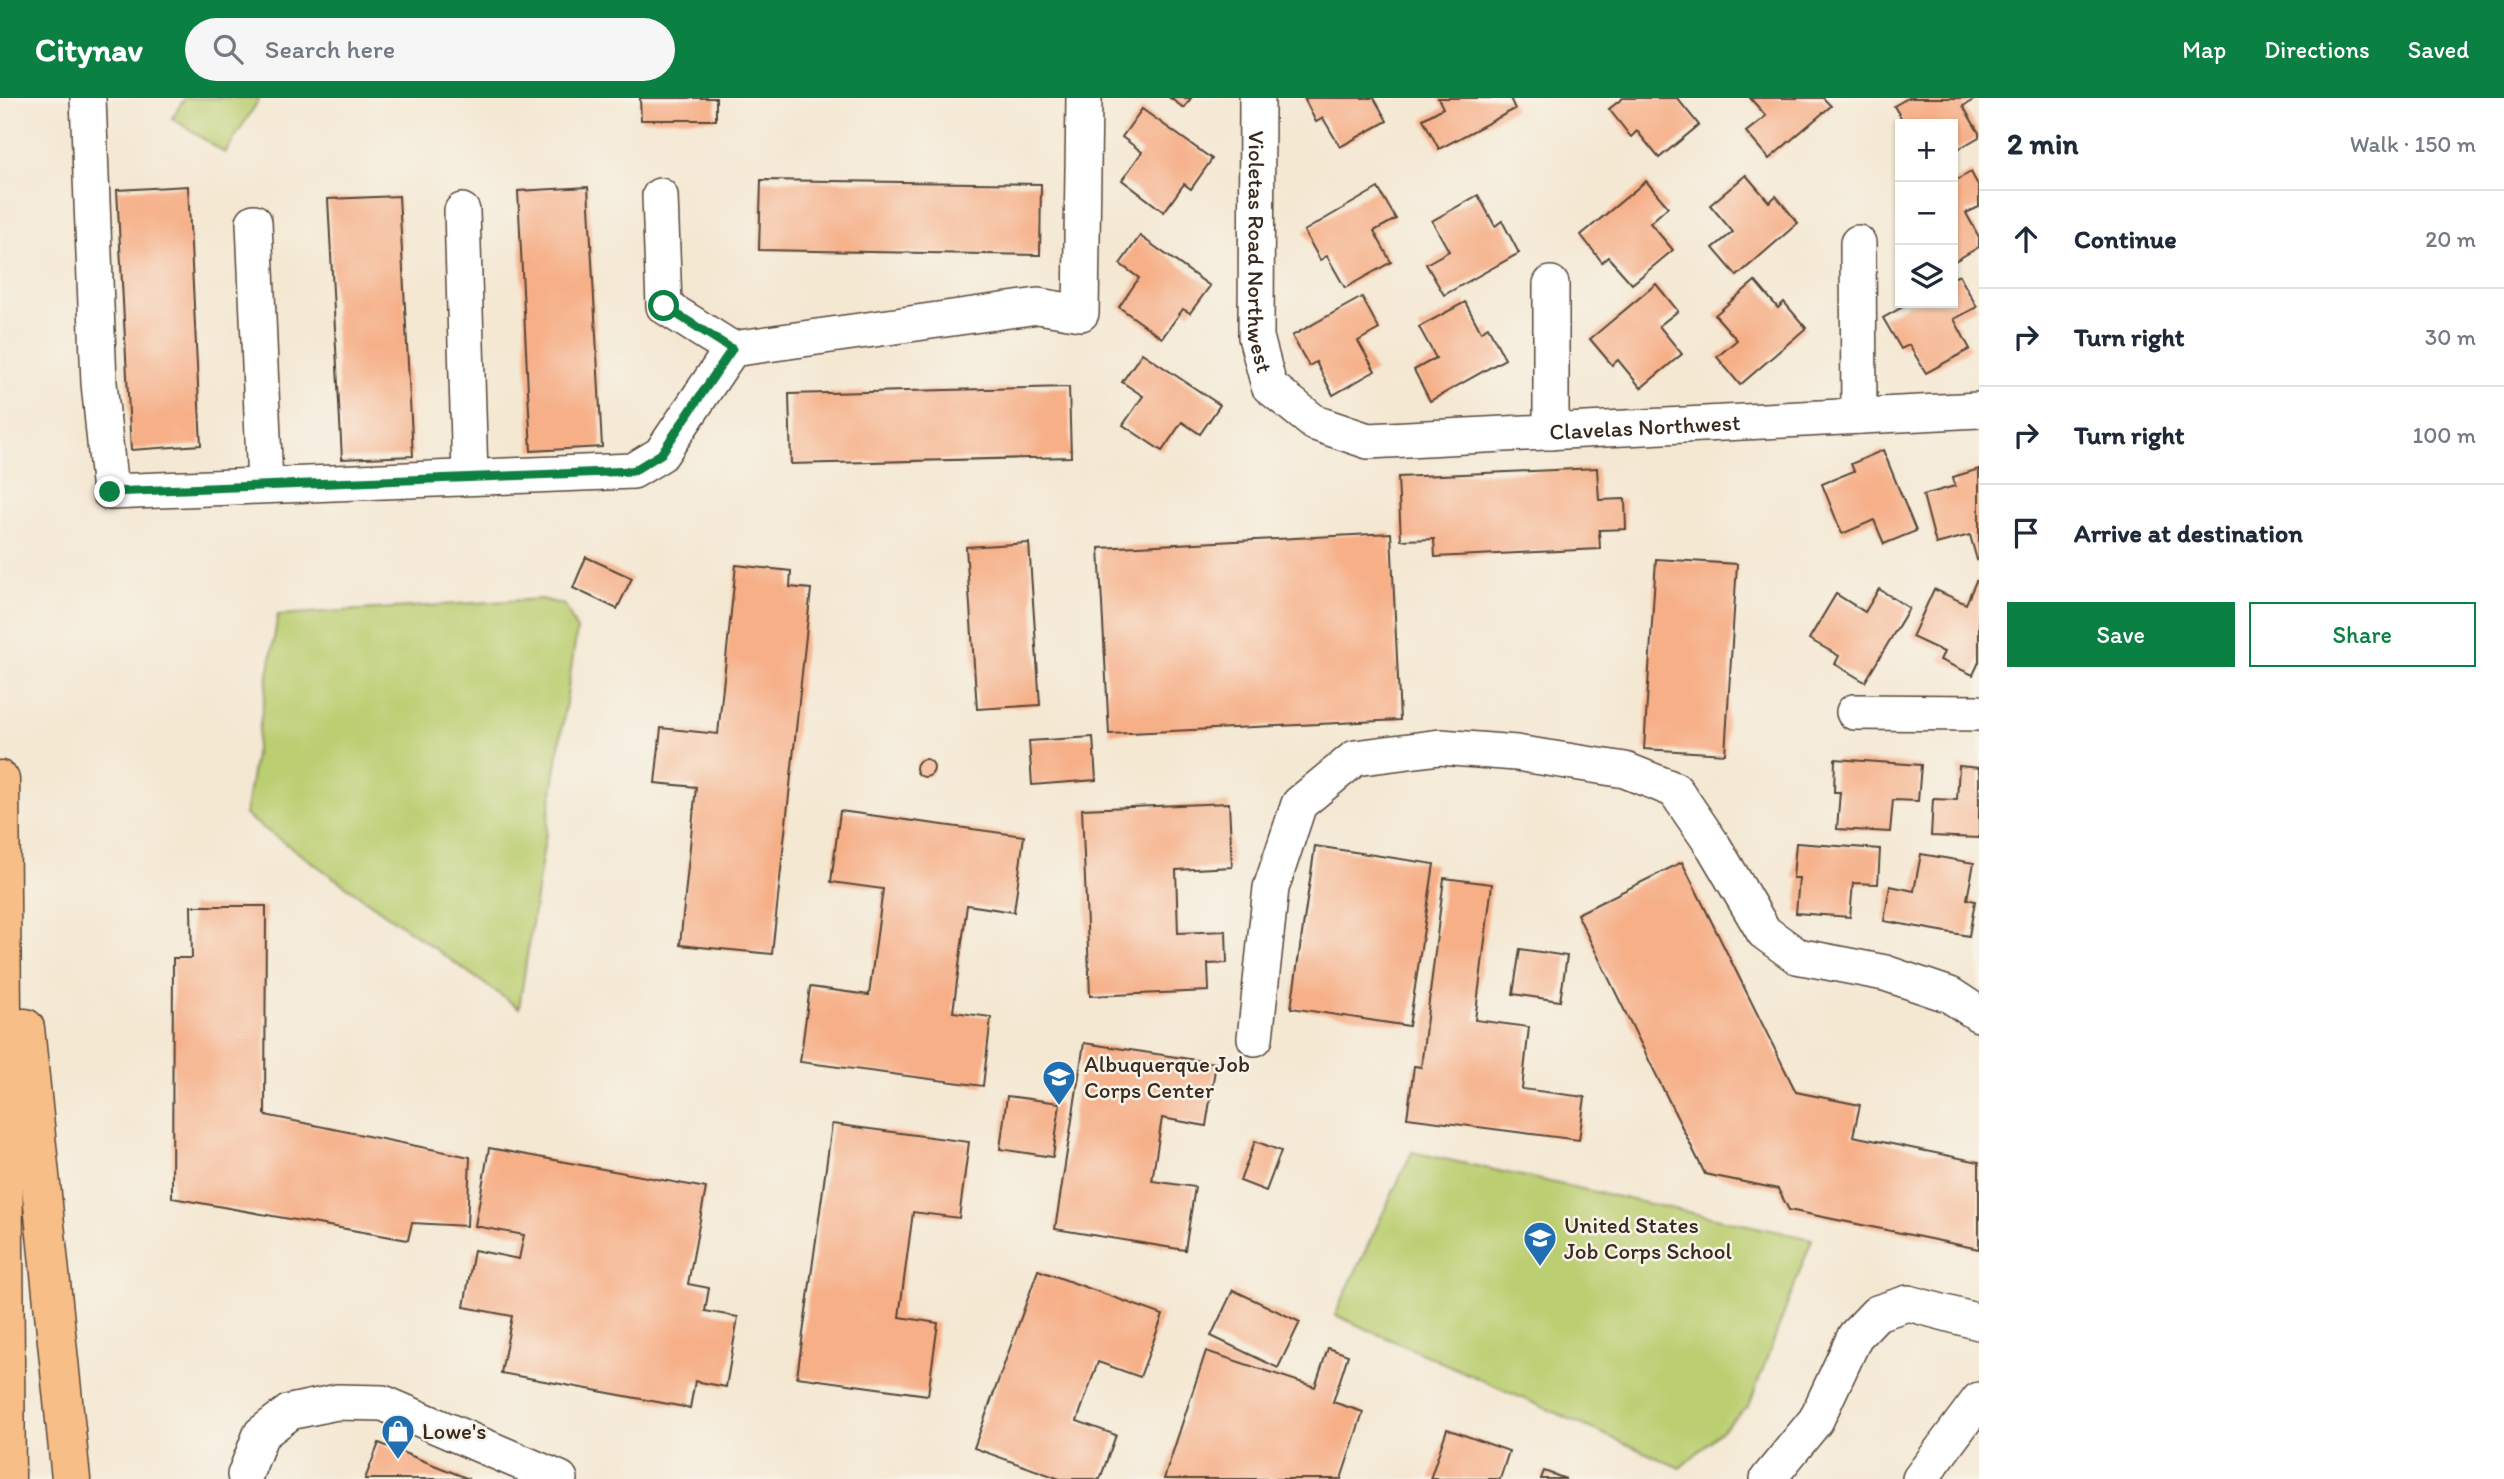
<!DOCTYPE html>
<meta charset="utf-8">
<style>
body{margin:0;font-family:Itim,sans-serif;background:#f6f6f7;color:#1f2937}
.controls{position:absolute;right:21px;top:21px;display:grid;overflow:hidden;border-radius:0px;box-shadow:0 2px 5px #0004}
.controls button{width:63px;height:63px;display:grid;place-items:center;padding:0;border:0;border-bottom:2px solid #e0e1e3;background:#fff;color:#1f2937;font:35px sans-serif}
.stop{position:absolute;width:21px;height:21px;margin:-16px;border:5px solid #0b8043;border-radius:50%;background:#fff}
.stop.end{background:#0b8043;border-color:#fff;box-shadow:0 2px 7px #0008}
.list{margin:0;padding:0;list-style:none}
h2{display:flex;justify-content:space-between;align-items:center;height:91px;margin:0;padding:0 28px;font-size:30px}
h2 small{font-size:23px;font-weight:400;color:#747a83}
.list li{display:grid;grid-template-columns:46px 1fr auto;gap:21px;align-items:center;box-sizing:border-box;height:98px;padding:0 28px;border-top:2px solid #e0e1e3}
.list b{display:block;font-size:26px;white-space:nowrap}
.list em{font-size:23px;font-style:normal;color:#747a83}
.actions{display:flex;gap:14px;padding:21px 28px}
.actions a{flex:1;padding:16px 0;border:2px solid #0b8043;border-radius:0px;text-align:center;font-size:24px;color:#0b8043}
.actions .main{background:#0b8043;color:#fff}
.icon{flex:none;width:38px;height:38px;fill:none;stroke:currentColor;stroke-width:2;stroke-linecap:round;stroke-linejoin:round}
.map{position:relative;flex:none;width:1979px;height:1381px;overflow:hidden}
header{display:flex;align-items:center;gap:42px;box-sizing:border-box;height:98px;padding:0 35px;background:#0b8043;color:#fff}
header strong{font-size:33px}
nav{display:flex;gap:38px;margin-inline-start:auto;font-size:24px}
.search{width:490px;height:63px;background:#f6f6f7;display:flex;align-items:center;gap:18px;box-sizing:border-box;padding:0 24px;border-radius:38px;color:#747a83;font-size:26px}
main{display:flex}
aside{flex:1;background:#fff}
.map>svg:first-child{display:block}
.green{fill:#bbce71;stroke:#7b7c48;stroke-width:2}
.building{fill:#f6af87}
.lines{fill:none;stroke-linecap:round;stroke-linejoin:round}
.minor-casing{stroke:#574639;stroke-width:38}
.highway-casing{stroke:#574639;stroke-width:41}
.minor{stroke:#fff;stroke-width:35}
.highway{stroke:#f7be87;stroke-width:38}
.route{stroke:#0b8043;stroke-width:9}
.labels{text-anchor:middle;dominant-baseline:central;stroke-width:5;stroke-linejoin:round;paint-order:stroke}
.street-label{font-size:23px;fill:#3b2a1e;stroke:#f7f3e8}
.poi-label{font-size:23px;fill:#3b2a1e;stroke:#f7f3e8;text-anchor:start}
</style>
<header>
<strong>Citynav</strong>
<div class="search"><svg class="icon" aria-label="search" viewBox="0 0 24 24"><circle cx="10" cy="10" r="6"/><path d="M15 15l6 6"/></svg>Search here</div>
<nav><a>Map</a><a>Directions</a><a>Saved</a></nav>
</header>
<main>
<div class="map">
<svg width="1979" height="1381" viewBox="0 0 1979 1381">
<rect width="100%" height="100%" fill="#f7f3e8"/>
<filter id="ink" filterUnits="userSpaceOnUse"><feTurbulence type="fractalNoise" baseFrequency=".0143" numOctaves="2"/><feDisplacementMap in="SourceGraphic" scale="14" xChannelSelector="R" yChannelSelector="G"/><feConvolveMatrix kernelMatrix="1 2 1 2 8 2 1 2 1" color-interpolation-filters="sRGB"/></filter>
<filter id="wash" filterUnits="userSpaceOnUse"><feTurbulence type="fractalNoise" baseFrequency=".00686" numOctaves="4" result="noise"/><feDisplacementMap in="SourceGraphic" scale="28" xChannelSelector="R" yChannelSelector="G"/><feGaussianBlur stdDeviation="1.57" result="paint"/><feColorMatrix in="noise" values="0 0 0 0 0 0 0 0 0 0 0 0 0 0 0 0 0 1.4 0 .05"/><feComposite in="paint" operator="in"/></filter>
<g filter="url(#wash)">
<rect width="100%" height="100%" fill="#f4e8d3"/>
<g class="green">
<path d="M185 0H260L225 55 172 20Z"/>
<path d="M541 501 565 507 577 532 519 910 245 717 278 517Z"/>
<path d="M1412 1054 1812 1141 1749 1308 1680 1370 1335 1217Z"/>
</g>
<g id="blocks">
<g class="building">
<path d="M640 0H716V22H641Z"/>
<path d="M1170 0H1191L1184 10Z"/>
<path d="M1304 0H1374L1387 23 1340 49 1323 20 1316 24Z"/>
<path d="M1438 0H1510L1515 11 1439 51 1423 21 1443 10Z"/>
<path d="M1623 0H1677L1699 27 1659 60 1637 33 1631 39 1609 11Z"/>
<path d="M1750 0H1823L1831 8 1769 61 1746 34 1766 18Z"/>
<path d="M1908 0H1977L1963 8 1979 35V39L1953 54V26H1905L1894 8Z"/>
<path d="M1142 11 1212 61 1191 91 1184 86 1164 114 1122 82 1142 54 1122 39Z"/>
<path d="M1971 74 1979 89V109L1966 115 1979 139V149L1953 164V84Z"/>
<path d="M1746 77 1769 104 1776 98 1798 125 1737 178 1713 150 1733 134 1710 107Z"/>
<path d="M761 82 1041 86 1040 157 759 152Z"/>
<path d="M1646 83 1668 109 1650 125 1673 152 1632 186 1608 159 1602 164 1581 137Z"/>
<path d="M188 88 201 347 131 352 117 92Z"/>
<path d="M588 89 602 349 531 353 518 93Z"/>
<path d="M1378 90 1396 121 1374 133 1391 164 1345 190 1327 158 1320 162 1304 133Z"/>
<path d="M1478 97 1495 128 1502 123 1519 155 1444 197 1426 166 1449 153 1432 123Z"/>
<path d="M399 98 413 358 342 361 328 101Z"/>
<path d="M1140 138 1210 188 1190 215 1183 211 1162 240 1119 209 1139 180 1120 166Z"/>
<path d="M1959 177 1977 209 1954 221 1970 251 1926 275 1909 247 1901 251 1883 220 1910 205H1953V180Z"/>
<path d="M1755 183 1778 210 1784 204 1806 230 1740 287 1717 259 1737 242 1715 217Z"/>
<path d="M1656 186 1678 213 1659 228 1682 256 1641 290 1618 262 1612 267 1590 241Z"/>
<path d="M1362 199 1379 231 1358 243 1375 273 1333 297 1316 264 1309 268 1292 238Z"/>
<path d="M1465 204 1481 234 1488 229 1505 261 1430 303 1414 272 1436 260 1419 229Z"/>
<path d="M1142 255 1220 307 1200 336 1182 324 1162 353 1123 327 1143 298 1122 284Z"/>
<path d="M1069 289 1071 359 791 366 789 296Z"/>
<path d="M1883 352 1916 433 1884 446 1874 422 1842 436 1822 386 1854 373 1851 366Z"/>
<path d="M1597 370 1599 402 1625 401 1626 431 1599 432 1600 451 1435 459 1434 441 1401 442 1398 379Z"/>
<path d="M1979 371V461L1977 462 1970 437 1936 446 1923 397 1955 388 1953 379Z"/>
<path d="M1391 435 1400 622 1109 636 1099 450Z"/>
<path d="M1029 445 1040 607 977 611 966 449Z"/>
<path d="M586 459 632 480 617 511 573 490Z"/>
<path d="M1656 461 1737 466 1725 656 1644 651Z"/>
<path d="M736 467 791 473 790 489 811 491 772 856 680 847 696 689 655 685 661 630 718 636Z"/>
<path d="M1976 483 1979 484V564L1973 577 1940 562 1944 554 1912 539 1934 491 1966 506Z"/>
<path d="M1879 491 1909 510 1865 584 1835 566 1839 558 1809 541 1836 496 1865 514Z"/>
<path d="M1093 639 1096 682 1032 687 1029 643Z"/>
<path d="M1835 661 1921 667 1918 703 1893 702 1890 734 1837 731 1840 694H1834Z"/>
<circle cx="925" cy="670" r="9"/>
<path d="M1959 668 1979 670V740L1931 738 1933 701 1957 702Z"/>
<path d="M1229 705 1232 769 1176 772 1178 835 1226 833 1227 865 1208 866 1209 893 1090 898 1082 711Z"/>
<path d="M840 713 1024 738 1014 814 967 807 953 914 991 919 983 988 800 964 810 889 869 897 883 791 831 784Z"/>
<path d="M1796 745 1880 751 1878 786 1853 785 1850 819 1796 815 1799 780H1793Z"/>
<path d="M1315 748 1434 766 1409 928 1291 910Z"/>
<path d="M1921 756 1974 765 1967 801 1975 803 1969 838 1884 823 1890 788 1914 793Z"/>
<path d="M1682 764 1796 994 1860 1007 1853 1038 1979 1064V1151L1789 1112 1778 1091 1705 1076 1577 816Z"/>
<path d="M1444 780 1492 786 1475 922 1529 929 1522 991 1585 999 1579 1042 1407 1020 1414 968 1421 969Z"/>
<path d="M191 808H266L265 1017 470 1059 467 1128 412 1125 408 1142 172 1100 173 860H192Z"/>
<path d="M1520 851 1567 858 1560 903 1513 896Z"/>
<path d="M1084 945 1216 965 1206 1028 1162 1020 1152 1083 1195 1089 1185 1152 1055 1131Z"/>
<path d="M1007 998 1060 1005 1053 1059 1000 1051Z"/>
<path d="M832 1026 969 1044 959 1120 913 1114 899 1219 938 1225 928 1297 797 1279Z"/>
<path d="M1255 1043 1281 1053 1266 1093 1240 1083Z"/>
<path d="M489 1050 706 1090 688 1186 709 1190 705 1213 738 1219 726 1289 695 1283 690 1310 501 1275 512 1218 464 1209 474 1152 519 1161 524 1137 475 1128Z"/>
<path d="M1038 1172 1163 1217 1140 1279 1098 1264 1077 1323 1116 1337 1100 1381H1060L974 1350Z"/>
<path d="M1233 1192 1300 1224 1278 1270 1211 1238Z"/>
<path d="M1328 1250 1348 1257 1333 1304 1363 1314 1341 1381H1164L1206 1253 1315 1289Z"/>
<path d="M1447 1331 1509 1353 1500 1381H1430Z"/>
<path d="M379 1345 469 1381H365Z"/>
<path d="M1544 1373 1566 1381H1541Z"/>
</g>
</g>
</g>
<g filter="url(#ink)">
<use href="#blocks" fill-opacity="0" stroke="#574639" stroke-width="2"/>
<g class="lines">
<defs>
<g id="minor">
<path d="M88 0 99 285 110 394 633 373 661 356 732 251 1038 208 1081 215 1084 0"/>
<path id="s1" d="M1257 0 1256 239 1269 288 1315 325 1368 343 1979 312"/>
<path d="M660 98 664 208 732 251"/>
<path d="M462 113 470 378"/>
<path d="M254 124 265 387"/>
<path d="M1858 145 1859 318"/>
<path d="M1551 186V334"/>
<path d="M1854 614 1979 615"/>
<path d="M1255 940 1271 790 1299 706 1355 660 1440 649 1516 655 1625 672 1675 692 1714 749 1764 834 1797 858 1885 875 1950 897 1979 916"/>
<path d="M245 1377 261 1336 290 1314 337 1304 383 1305 560 1381"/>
<path d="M1768 1381 1816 1322 1855 1238 1877 1215 1908 1205 1979 1224"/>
<path d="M1920 1381 1979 1302"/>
</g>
<g id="highway">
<path d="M0 682 6 1381"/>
<path d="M25 930 71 1381"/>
</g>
</defs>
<use href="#minor" class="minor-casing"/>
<use href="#highway" class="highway-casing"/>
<use href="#minor" class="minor"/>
<use href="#highway" class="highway"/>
</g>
</g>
<g class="lines" filter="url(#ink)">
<path class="route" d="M110 394 633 373 661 356 732 251 664 208"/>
</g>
<defs>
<symbol id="university-pin" viewBox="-11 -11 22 30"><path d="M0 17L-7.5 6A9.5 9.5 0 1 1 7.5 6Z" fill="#1f6fb2" stroke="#f7f3e8"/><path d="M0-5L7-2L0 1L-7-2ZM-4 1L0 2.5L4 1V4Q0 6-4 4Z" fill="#fff"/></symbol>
<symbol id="school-pin" viewBox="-11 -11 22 30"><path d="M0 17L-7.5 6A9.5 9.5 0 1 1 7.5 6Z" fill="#1f6fb2" stroke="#f7f3e8"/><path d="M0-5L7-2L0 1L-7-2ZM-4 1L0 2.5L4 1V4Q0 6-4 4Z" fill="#fff"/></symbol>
<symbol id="shop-pin" viewBox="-11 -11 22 30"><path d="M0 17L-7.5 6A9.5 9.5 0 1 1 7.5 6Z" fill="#1f6fb2" stroke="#f7f3e8"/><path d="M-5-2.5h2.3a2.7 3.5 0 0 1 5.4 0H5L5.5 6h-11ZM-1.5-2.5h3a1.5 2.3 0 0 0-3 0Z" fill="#fff"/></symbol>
</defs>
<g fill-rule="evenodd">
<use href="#university-pin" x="1040" y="960" width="38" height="52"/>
<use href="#school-pin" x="1521" y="1121" width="38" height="52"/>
<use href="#shop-pin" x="379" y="1314" width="38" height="52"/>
</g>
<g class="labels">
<g class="street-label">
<text stroke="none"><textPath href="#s1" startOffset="154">Violetas Road Northwest</textPath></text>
<text stroke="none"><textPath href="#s1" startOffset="682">Clavelas Northwest</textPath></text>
</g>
<g class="poi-label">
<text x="1084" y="966">Albuquerque Job<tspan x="1084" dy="26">Corps Center</tspan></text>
<text x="1564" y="1127">United States<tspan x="1564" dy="26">Job Corps School</tspan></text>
<text x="422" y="1333">Lowe's</text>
</g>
</g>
</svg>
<div class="controls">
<button>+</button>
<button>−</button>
<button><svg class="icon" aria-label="layers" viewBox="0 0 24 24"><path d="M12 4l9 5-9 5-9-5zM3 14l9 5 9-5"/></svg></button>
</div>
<div class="stop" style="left:664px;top:208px"></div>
<div class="stop end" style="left:110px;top:394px"></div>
</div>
<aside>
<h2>2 min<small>Walk · 150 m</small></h2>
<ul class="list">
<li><svg class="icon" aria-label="ahead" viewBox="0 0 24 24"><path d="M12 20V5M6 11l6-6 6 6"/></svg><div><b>Continue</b></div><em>20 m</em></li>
<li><svg class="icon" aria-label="right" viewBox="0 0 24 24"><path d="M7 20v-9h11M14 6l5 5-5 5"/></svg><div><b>Turn right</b></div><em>30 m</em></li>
<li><svg class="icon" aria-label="right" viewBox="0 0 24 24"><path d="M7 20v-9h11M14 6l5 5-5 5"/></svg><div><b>Turn right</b></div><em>100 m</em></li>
<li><svg class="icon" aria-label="arrive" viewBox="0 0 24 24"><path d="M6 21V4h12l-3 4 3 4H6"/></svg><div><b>Arrive at destination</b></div></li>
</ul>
<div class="actions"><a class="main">Save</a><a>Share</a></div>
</aside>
</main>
